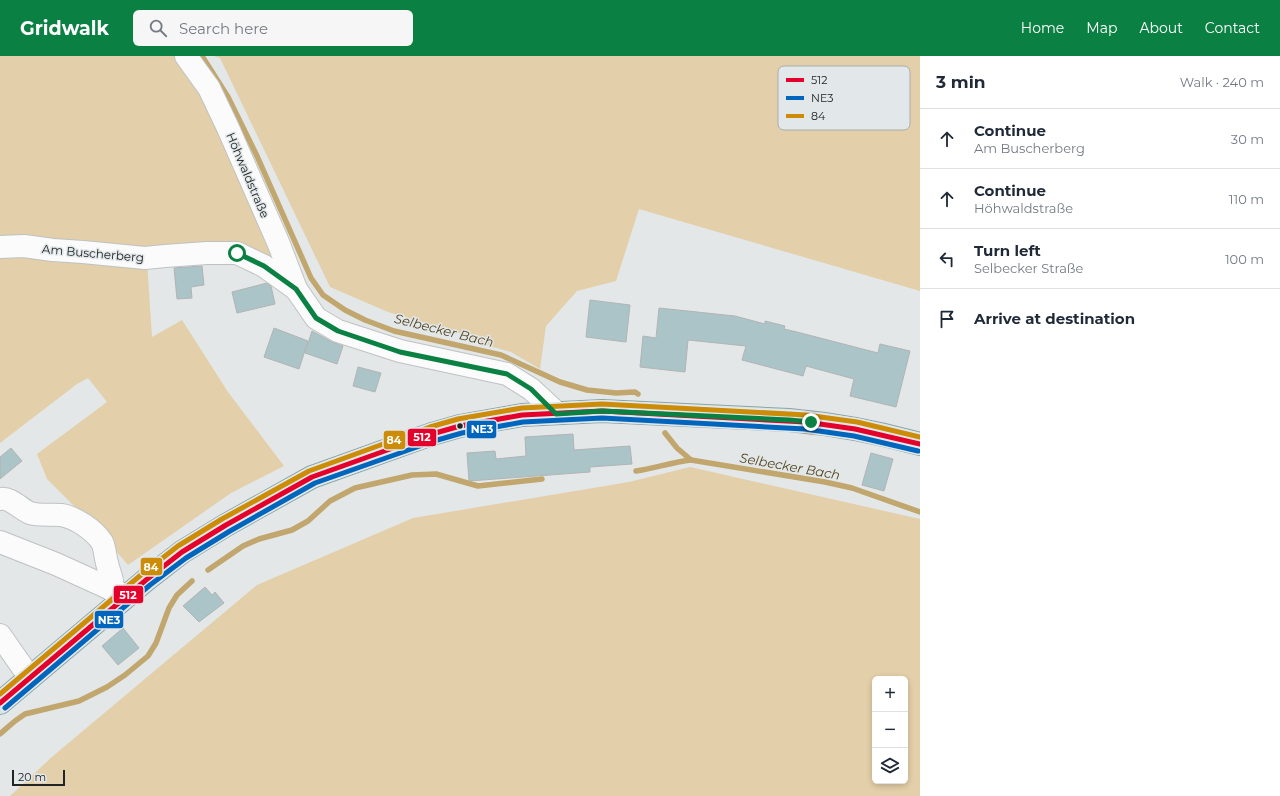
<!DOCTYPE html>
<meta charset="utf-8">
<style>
body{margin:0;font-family:Montserrat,sans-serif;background:#f6f6f7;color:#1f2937}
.controls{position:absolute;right:12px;bottom:12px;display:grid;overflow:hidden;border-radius:6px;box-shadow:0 2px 6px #0003}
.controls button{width:36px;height:36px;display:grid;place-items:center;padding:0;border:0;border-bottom:1px solid #e0e1e3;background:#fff;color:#1f2937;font:20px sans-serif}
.scale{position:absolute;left:12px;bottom:10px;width:53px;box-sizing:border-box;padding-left:4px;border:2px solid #212424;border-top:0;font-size:11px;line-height:14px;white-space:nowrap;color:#212424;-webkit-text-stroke:3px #e2e8e9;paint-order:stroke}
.stop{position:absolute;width:12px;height:12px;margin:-9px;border:3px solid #0b8043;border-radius:50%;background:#fff}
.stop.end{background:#0b8043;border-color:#fff;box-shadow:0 1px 4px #0008}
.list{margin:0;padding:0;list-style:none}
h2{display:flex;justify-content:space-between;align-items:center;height:52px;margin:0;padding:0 16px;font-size:17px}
h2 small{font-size:13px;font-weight:400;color:#747a83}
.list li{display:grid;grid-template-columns:26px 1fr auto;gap:12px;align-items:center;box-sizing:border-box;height:60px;padding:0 16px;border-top:1px solid #e0e1e3}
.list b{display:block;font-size:15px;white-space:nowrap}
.list p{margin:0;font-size:13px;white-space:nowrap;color:#747a83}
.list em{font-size:13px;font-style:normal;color:#747a83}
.icon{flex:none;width:22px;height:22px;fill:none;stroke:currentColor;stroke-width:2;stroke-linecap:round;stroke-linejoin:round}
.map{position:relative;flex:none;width:920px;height:740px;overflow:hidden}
header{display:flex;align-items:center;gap:24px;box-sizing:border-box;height:56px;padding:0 20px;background:#0b8043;color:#fff}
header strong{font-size:19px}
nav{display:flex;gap:22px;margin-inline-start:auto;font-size:14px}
.search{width:280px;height:36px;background:#f6f6f7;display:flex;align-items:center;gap:10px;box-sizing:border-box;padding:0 14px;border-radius:6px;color:#747a83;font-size:15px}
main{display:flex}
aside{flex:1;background:#fff}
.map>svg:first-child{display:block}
.green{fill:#e3cfa9;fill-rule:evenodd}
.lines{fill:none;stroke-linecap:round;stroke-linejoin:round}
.stream{stroke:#c1a66d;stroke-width:5.5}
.building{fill:#abc4c7;stroke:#b2b4b5}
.minor-casing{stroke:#bfc2c3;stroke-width:24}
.major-casing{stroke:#8aa4a7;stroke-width:24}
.minor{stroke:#fbfbfc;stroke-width:22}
.major{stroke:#d7e5e7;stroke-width:22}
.bus-1-casing{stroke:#e2e8e9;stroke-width:8}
.bus-2-casing{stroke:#e2e8e9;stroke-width:8}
.bus-3-casing{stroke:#e2e8e9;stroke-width:8}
.bus-1{stroke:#e4002b;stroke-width:5}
.bus-2{stroke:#0065bd;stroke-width:5}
.bus-3{stroke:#cc8c07;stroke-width:5}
.route{stroke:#0b8043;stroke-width:5}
.bus-dot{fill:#212424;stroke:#e2e8e9;stroke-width:1.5}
.labels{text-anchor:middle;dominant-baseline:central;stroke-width:3;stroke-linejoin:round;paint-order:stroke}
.street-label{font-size:12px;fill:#212424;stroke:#e2e8e9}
.water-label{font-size:13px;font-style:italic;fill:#564421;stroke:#e2e8e9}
.key{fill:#e2e8e9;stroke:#a8adae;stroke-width:1}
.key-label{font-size:11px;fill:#212424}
.line-badge{stroke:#e2e8e9;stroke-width:1.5}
.badge-label{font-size:11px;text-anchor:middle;font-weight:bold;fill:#fff}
</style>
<header>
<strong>Gridwalk</strong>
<div class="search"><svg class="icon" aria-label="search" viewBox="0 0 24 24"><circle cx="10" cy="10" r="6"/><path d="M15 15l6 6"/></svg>Search here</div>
<nav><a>Home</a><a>Map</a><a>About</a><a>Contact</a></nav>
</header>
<main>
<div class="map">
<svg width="920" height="740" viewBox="0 0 920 740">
<rect width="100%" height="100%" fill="#e3e7e8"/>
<g class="green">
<path d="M0 0H175L196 24 281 210 158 192 0 184Z"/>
<path d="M214 0H920V235L639 153 616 225 577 235 546 270 540 313 511 296 486 289 459 277 388 256 330 231 220 2Z"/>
<path d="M0 195 147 205 152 281 182 264 228 336 284 410 231 437 128 509 98 474 47 423 37 398 107 346 88 322 77 328 0 387Z"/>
<path d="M690 411 920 463V740H10L53 700 257 529 413 462 629 426ZM875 623H905V725H875Z"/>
</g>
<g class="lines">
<g class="stream">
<path d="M202 0 228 41 257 100 311 222 323 239 345 254 365 264 394 275 501 299 560 326 587 334 616 337 635 336 638 338"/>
<path d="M665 377 677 392 691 404 825 426 852 432 920 456"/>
<path d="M636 415C655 412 673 406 691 404"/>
<path d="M208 514 243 490 259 483 292 474 308 465 330 445 355 432 412 419 436 418 478 430 542 423"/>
<path d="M0 678 15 665 25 658 79 645 107 631 125 619 148 600 156 587 169 552 177 539 192 525"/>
</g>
</g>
<g class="building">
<path d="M202 210 204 229 191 231 192 242 177 243 174 212Z"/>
<path d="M267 227 271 230 275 248 237 257 232 236Z"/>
<path d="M590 244 630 249 626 286 586 281Z"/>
<path d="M659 252 735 260 765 268V265L785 270 784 273 797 276 878 297 880 288 910 295 896 351 850 340 854 323 806 310 803 320 742 304 746 290 688 284 685 316 640 311 643 280 656 282Z"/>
<path d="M274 272 308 285 299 313 264 301Z"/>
<path d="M312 275 332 286 343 290 337 308 305 297Z"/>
<path d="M358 311 381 317 375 336 353 330Z"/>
<path d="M573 378 574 394 630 390 632 408 590 411V416L469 425 467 397 495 395 496 403 526 400 525 381Z"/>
<path d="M11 392 22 405 0 423V401Z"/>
<path d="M871 397 893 403 884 435 862 429Z"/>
<path d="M205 531 212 539 215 536 224 547 199 566 183 550Z"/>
<path d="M123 572 139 592 118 609 102 590Z"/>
</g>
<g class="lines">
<defs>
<g id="minor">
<path d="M186 0 209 32 228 72 278 186 296 233 316 262 338 275 400 295 507 318 531 333 557 357"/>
<path d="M0 191 24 190 53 194 83 196 145 202 165 200 207 197H237L264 210 296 233"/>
<path d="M0 443C11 441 20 453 30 457 40 460 51 458 61 459 75 461 94 474 102 486 105 492 105 500 107 507 109 518 114 522 112 534"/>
<path d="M0 486 56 508 124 539"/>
<path d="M0 579 30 622"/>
</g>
<path id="major" d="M0 647 146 524 182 496 226 469 312 421 365 402 432 378 460 370 522 359 602 355 789 364C834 368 877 376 920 388"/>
</defs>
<use href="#minor" class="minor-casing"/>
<use href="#major" class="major-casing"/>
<use href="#minor" class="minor"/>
<use href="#major" class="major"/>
<defs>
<path id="bus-1" d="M0 647 146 524 182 496 226 469 312 421 432 378 460 370 522 359 602 355 806 366 855 373 920 388"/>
<path id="bus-2" d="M5 652 150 529 186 502 230 475 315 427 434 385 462 377 523 366 602 362 805 373 854 380 918 395"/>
<path id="bus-3" d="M0 638 142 518 178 490 222 463 309 415 430 371 458 363 522 352 602 348 806 359 857 366 920 381"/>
</defs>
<use href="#bus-1" class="bus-1-casing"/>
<use href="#bus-2" class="bus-2-casing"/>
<use href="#bus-3" class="bus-3-casing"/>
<use href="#bus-1" class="bus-1"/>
<use href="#bus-2" class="bus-2"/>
<use href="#bus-3" class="bus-3"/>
</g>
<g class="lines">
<path class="route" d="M237 197 264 210 296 233 316 262 338 275 400 296 507 318 531 333 556 358 602 355 789 364 811 366"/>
</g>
<circle class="bus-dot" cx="460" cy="370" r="3.5"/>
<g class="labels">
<g class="street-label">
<text transform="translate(248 119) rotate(67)">Höhwaldstraße</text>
<text transform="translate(93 197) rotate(5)">Am Buscherberg</text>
</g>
<g class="water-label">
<text transform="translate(444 274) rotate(14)">Selbecker Bach</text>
<text transform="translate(790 410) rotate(10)">Selbecker Bach</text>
</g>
</g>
<rect x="778" y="10" width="132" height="64" rx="6" class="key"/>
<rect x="786" y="22" width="18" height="4" fill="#e4002b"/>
<rect x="786" y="40" width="18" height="4" fill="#0065bd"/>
<rect x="786" y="58" width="18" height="4" fill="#cc8c07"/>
<g class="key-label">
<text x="811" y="28">512</text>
<text x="811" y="46">NE3</text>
<text x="811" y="64">84</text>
</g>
<g class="line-badge">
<rect x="466" y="364" width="31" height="19" rx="4" fill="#0065bd"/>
<rect x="407" y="372" width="30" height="19" rx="4" fill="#e4002b"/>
<rect x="383" y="374" width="23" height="20" rx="4" fill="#cc8c07"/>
<rect x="140" y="501" width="23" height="19" rx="4" fill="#cc8c07"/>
<rect x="113" y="529" width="31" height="19" rx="4" fill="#e4002b"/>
<rect x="94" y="554" width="30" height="19" rx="4" fill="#0065bd"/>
</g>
<g class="badge-label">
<text x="482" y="377">NE3</text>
<text x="422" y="385">512</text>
<text x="394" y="388">84</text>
<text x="151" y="515">84</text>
<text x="128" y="543">512</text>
<text x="109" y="568">NE3</text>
</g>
</svg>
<div class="controls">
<button>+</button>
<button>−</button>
<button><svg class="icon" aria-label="layers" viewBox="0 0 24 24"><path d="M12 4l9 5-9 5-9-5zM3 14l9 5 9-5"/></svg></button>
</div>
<div class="scale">20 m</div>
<div class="stop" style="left:237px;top:197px"></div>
<div class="stop end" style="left:811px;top:366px"></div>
</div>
<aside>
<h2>3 min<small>Walk · 240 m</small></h2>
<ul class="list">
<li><svg class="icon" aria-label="ahead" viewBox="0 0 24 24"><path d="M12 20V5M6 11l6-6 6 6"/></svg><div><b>Continue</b><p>Am Buscherberg</p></div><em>30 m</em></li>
<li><svg class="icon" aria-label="ahead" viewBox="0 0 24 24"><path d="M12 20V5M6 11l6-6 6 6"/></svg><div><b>Continue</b><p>Höhwaldstraße</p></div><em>110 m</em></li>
<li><svg class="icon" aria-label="left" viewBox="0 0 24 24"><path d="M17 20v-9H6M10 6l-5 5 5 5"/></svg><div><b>Turn left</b><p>Selbecker Straße</p></div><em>100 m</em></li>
<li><svg class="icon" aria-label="arrive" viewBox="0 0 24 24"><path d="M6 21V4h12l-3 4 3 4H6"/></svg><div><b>Arrive at destination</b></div></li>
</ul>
</aside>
</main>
